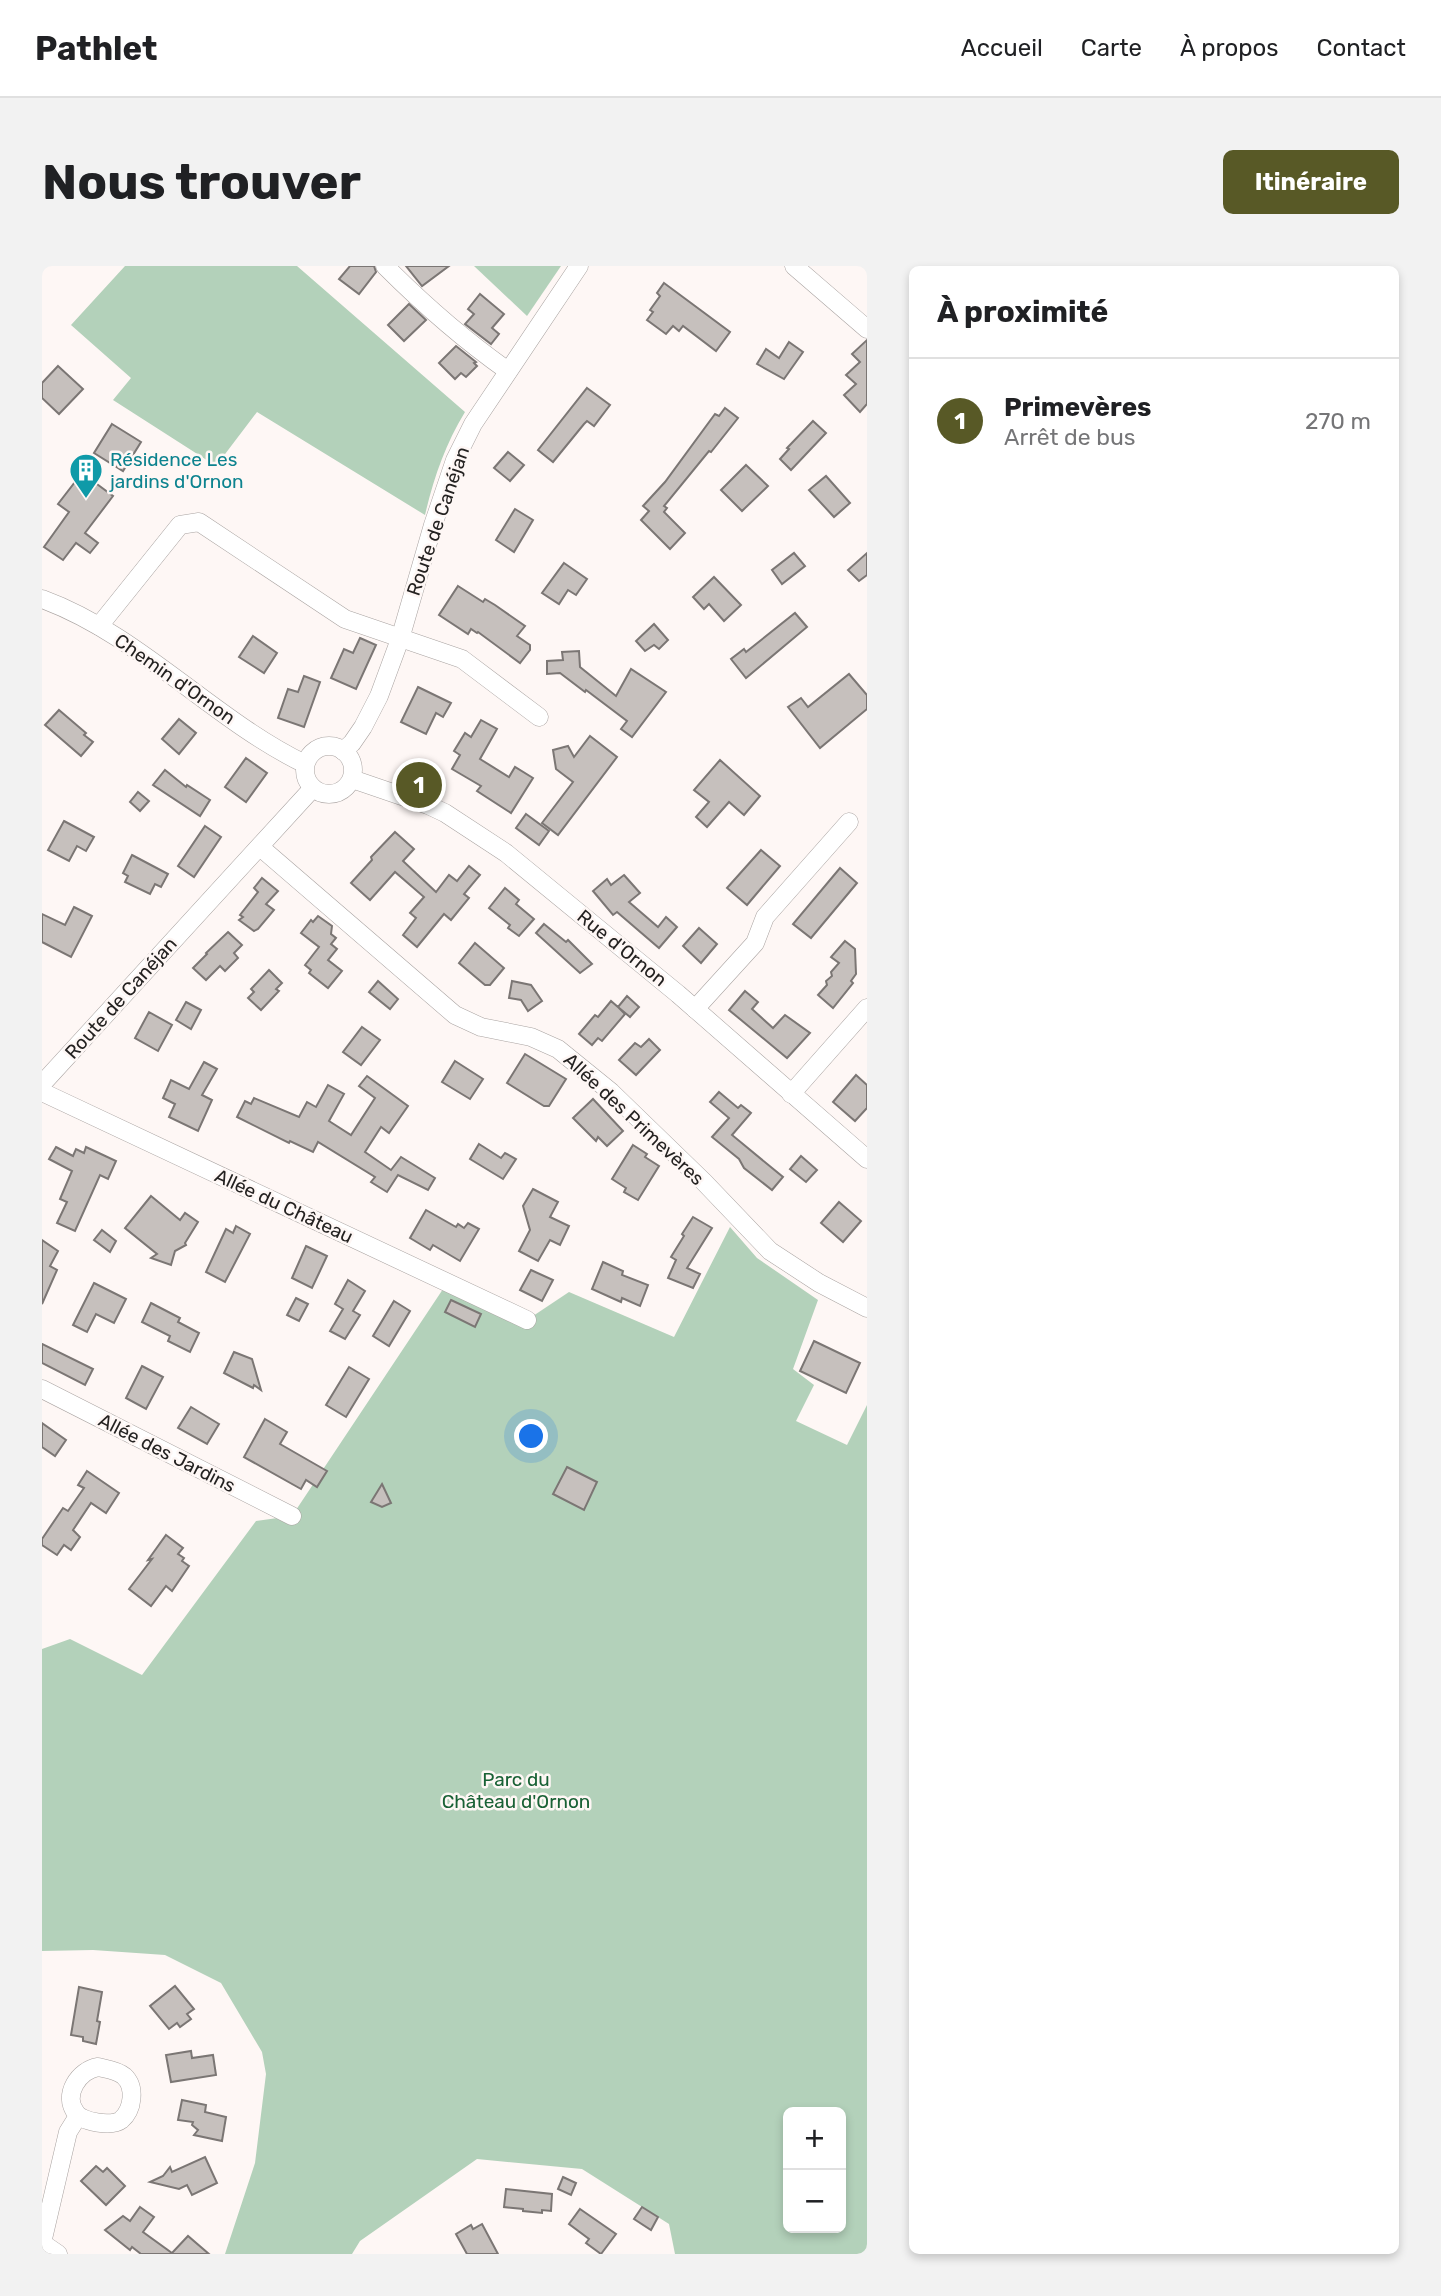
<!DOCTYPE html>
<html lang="fr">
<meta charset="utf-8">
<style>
body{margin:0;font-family:Rubik,sans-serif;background:#f2f2f2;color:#202124}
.controls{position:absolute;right:21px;bottom:21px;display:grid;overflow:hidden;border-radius:10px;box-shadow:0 4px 10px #0003}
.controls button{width:63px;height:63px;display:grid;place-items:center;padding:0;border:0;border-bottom:2px solid #e0e0e0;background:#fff;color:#202124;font:35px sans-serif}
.you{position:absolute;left:490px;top:1171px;width:24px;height:24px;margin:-18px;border:5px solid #fff;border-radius:50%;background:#1a73e8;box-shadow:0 0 0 10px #1a73e833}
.badge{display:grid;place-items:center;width:46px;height:46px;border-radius:50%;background:#585926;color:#fff;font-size:23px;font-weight:700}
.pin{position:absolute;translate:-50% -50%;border:4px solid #fff;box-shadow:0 2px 7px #0006}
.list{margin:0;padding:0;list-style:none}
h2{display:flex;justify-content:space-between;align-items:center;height:91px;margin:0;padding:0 28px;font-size:30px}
h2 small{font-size:23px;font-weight:400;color:#757577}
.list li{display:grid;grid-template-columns:46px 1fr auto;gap:21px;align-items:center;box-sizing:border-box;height:126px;padding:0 28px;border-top:2px solid #e0e0e0}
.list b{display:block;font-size:26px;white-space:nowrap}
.list p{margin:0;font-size:23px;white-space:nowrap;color:#757577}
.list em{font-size:23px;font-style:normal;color:#757577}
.map{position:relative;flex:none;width:825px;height:1988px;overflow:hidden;border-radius:10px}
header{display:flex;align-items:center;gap:42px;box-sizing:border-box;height:98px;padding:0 35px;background:#fff;border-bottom:2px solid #e0e0e0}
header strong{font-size:33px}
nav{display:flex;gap:38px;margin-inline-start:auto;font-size:24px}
.intro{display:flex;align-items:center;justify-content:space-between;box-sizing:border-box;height:168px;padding:0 42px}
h1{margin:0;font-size:49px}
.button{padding:18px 32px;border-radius:10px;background:#585926;color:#fff;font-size:24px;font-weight:700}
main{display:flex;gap:42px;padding:0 42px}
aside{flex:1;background:#fff;border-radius:10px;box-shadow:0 4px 10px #0003}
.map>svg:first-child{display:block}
.green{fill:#b3d1ba;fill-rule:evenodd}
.building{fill:#c6c0bd;stroke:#7b7674;stroke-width:2}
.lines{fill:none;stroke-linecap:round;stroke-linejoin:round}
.minor-casing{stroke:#a9a3a1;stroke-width:19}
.minor{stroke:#fff;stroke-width:18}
.labels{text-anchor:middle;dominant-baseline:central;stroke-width:5;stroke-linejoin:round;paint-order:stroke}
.culture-label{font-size:19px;fill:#0d838f;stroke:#fef7f5;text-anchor:start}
.street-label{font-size:19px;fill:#242221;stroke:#fef7f5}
.park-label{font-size:19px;fill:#196135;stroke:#fef7f5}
</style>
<header>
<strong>Pathlet</strong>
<nav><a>Accueil</a><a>Carte</a><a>À propos</a><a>Contact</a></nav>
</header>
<div class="intro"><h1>Nous trouver</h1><a class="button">Itinéraire</a></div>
<main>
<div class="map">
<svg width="825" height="1988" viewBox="0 0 825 1988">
<rect width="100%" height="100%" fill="#fef7f5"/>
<g class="green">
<path d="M83 0H255L423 146C403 179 392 211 383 249L215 146 174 200 71 134 89 112 29 59Z"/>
<path d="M432 0H519L485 50Z"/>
<path d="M688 961 715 992 776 1034 751 1103 772 1119 754 1155 805 1179 825 1139V1988H633L627 1958 540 1903 435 1893 318 1975 310 1988H183L213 1897 224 1808 220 1786 179 1717 123 1689 51 1684 0 1685V1383L28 1373 100 1409 214 1255 250 1250 405 1017 485 1054 527 1026 632 1071ZM746 1846H799V1962H746Z"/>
</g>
<g class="building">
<path d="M308 0H332L334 6 317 28 297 13Z"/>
<path d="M364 0H407L380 20Z"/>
<path d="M622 17 688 66 674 85 641 60 637 65 631 60 624 68 605 54 611 46 608 44 618 30 615 27Z"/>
<path d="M438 28 462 48 450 62 457 68 449 78 423 58 432 48 426 43Z"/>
<path d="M367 38 384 54 362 75 346 59Z"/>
<path d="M825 74V138L818 146 802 129 814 118 804 109 818 96 810 88Z"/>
<path d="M747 76 761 86 742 113 715 98 724 83 737 92Z"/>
<path d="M414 80 434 96 432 97 435 100 424 111 419 107 413 113 397 97Z"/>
<path d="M16 100 41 123 17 148 0 132V117Z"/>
<path d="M545 122 568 139 552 160 545 155 542 158 511 196 496 184Z"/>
<path d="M683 142 696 152 669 186 667 185 622 240 625 242 622 246 643 267 628 283 599 254 607 245 601 240 623 216 673 148 677 150Z"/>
<path d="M771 155 784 167 749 204 738 193 747 183 745 182Z"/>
<path d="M70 158 99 176 81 205 52 187Z"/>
<path d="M466 186 482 199 468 215 452 202Z"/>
<path d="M704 199 726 220 700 245 679 224Z"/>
<path d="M40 207 71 230 43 267 56 277 48 287 34 277 21 294 2 281 27 246 16 238Z"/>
<path d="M784 210 808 237 792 251 767 224Z"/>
<path d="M473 243 491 254 472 286 454 274Z"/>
<path d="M752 287 763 300 740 318 730 304Z"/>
<path d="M825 287V309L817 315 806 304Z"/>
<path d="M522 297 545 313 534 329 526 324 517 338 500 327Z"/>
<path d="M672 311 699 339 682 355 667 338 662 343 651 331Z"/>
<path d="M416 320 441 336 443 333 453 339 483 360 475 370 488 379V384L478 397 436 366 435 367 429 363 426 368 397 349Z"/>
<path d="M753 347 765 361 704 412 689 393 702 383 704 386Z"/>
<path d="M612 358 626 374 617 383 612 379 603 385 594 375Z"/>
<path d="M211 370 235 387 222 407 197 391Z"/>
<path d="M318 372 334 379 314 423 289 412 302 383 311 387Z"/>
<path d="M537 385 538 401 574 430 589 403 624 426 590 471 579 463 585 455 544 424 543 426 518 407 505 408V395L521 394 520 386Z"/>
<path d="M807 408 825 429V443L778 482 746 441 759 432 766 441Z"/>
<path d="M262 410 278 416 262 461 236 452 246 423 256 426Z"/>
<path d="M376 421 409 437 401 451 394 447 384 468 359 456Z"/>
<path d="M17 444 44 467 42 469 51 476 39 490 3 459Z"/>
<path d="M137 453 154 467 137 488 120 473Z"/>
<path d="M439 454 455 463 438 493 467 511 473 501 491 512 469 547 435 525 439 520 410 503 418 489 412 485 423 467 429 471Z"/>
<path d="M548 470 575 491 516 569 500 557 531 516 514 503 511 484 526 480 532 491Z"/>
<path d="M204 492 225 507 204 536 183 521Z"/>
<path d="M678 494 718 530 702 549 687 536 665 561 654 551 667 536 652 524Z"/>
<path d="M123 504 144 521 145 519 168 534 158 550 111 519Z"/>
<path d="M96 526 107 535 98 545 88 536Z"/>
<path d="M484 548 507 565 497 579 474 562Z"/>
<path d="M22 555 52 571 44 585 35 580 27 595 6 584Z"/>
<path d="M163 560 179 571 152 611 136 600Z"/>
<path d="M353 566 372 583 361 595 394 626 407 609 415 615 427 600 438 609 422 628 427 632 409 654 402 648 375 681 361 669 374 652 368 647 382 631 353 606 328 634 309 617 330 594 329 591Z"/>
<path d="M719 584 738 600 705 639 685 622Z"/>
<path d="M90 589 126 608 119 621 113 618 108 628 83 616 86 610 81 607Z"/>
<path d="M798 602 815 617 769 672 751 658Z"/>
<path d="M582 609 598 627 587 636 616 661 624 651 635 661 617 682 575 646 571 649 551 625 565 613 569 619Z"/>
<path d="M220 612 236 625 224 638 232 644 216 663 212 665 197 654 201 651 198 649 216 626 212 622Z"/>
<path d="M463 622 477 634 474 638 492 653 477 670 466 662 468 659 447 642Z"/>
<path d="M32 641 50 650 29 691 0 676V648L23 659Z"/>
<path d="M276 650 290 660 289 668 294 672 289 678 295 683 286 694 300 705 286 722 267 707 269 704 263 699 277 681 259 667 269 654 271 656Z"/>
<path d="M502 658 524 676 526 674 550 698 538 707 494 667Z"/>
<path d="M657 662 675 678 659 697 641 680Z"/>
<path d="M186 666 200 679 192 687 196 692 183 705 178 700 164 714 151 702 165 688 164 687Z"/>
<path d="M803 675 813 683 814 708 809 715 811 717 791 742 776 729 785 719 784 715 790 710 789 706 797 697 789 691Z"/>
<path d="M433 677 462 702 448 719H443L417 697Z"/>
<path d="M227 704 240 717 234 723 237 725 219 744 206 732 212 726 209 723Z"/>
<path d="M336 715 356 733 348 743 327 726Z"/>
<path d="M470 715 489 719 500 735 486 745 479 734 467 732Z"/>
<path d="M703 725 716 736 710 743 731 762 743 749 768 767 745 792 687 744Z"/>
<path d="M585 730 597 741 588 751 576 741 583 748 560 775 556 772 550 779 537 768 553 749 556 751 569 735 576 741Z"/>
<path d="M144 736 159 744 149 763 134 754Z"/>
<path d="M107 746 130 759 116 785 93 772Z"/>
<path d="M320 761 338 774 319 799 301 786Z"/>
<path d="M607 773 618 784 594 809 577 794 593 777 599 781Z"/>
<path d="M483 788 524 813 507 840H502L465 817Z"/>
<path d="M413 795 441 813 428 833 400 816Z"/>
<path d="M162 796 175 803 160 829 170 834 156 865 127 851 133 838 121 832 129 814 147 823Z"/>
<path d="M814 809 825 819V842L813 855 791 836Z"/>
<path d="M325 810 366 840 347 867 339 861 323 886 349 904 359 891 393 912 386 924 356 909 345 926 329 916 333 911 276 876 271 886 248 875 247 877 195 851 203 835 209 838 212 832 257 851 265 836 274 841 286 819 302 828 287 855 309 869 333 832 317 820Z"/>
<path d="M677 826 696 842 699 839 709 847 690 869 741 911 730 924 702 902 697 893 670 871 687 852 668 836Z"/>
<path d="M551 833 581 865 565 880 556 871 554 875 531 852Z"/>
<path d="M437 878 459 892 463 887 474 893 461 913 428 893Z"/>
<path d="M591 879 605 888 603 891 617 900 596 934 582 926 584 922 570 913Z"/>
<path d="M14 881 31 890 34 883 42 887 44 881 74 895 66 913 58 909 33 965 15 957 25 936 18 933 30 905 7 893Z"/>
<path d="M759 890 775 904 764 916 748 903Z"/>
<path d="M491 923 516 936 508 951 527 960 518 979 508 974 496 995 477 985 488 964 481 940Z"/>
<path d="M109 930 138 954 143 947 156 956 143 977 144 979 133 985 129 999 109 992 115 988 83 962Z"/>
<path d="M797 936 819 955 801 976 779 957Z"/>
<path d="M384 944 414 961 416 958 422 962 426 957 437 963 418 995 391 979 388 984 368 972Z"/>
<path d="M651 951 670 962 645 1002 658 1008 651 1022 626 1012 634 994 629 991 642 970 640 968Z"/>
<path d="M194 960 208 968 183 1016 164 1006 184 963 191 967Z"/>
<path d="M60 964 74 975 68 986 52 974Z"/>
<path d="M0 974 16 985 8 1000 15 1004 0 1038Z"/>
<path d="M264 980 285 990 270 1022 250 1012Z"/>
<path d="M561 996 581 1005 580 1009 606 1019 598 1040 580 1032 579 1036 550 1023Z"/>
<path d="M489 1004 511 1014 500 1035 478 1024Z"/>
<path d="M306 1014 323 1025 311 1045 318 1049 303 1073 288 1065 301 1043 293 1038Z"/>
<path d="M52 1017 84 1033 72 1057 54 1048 45 1066 31 1059Z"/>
<path d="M254 1032 266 1038 257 1055 245 1049Z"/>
<path d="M409 1034 439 1048 433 1061 403 1046Z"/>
<path d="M352 1035 368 1045 347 1080 331 1070Z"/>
<path d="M109 1037 138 1052 136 1056 157 1067 148 1086 126 1075 128 1070 100 1056Z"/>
<path d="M772 1075 818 1097 804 1127 758 1105Z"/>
<path d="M0 1078 51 1103 43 1119 0 1097Z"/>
<path d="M192 1086 210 1093 219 1124 212 1119 211 1122 182 1107Z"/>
<path d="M100 1100 121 1111 104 1143 84 1132Z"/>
<path d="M307 1101 327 1113 304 1151 284 1139Z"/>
<path d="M149 1141 177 1158 165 1178 136 1162Z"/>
<path d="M223 1153 245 1166 238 1178 285 1205 275 1221 264 1214 259 1223 202 1191Z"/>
<path d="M0 1157 24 1174 13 1190 0 1181Z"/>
<path d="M525 1201 555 1216 542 1244 511 1228Z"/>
<path d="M45 1205 77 1227 64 1247 49 1237 31 1264 38 1271 29 1284 22 1279 15 1289 0 1279V1273L21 1242 26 1245 42 1222 36 1219Z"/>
<path d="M340 1218 349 1237 340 1241 329 1236Z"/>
<path d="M124 1269 141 1282 136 1288 142 1292 140 1295 147 1300 130 1325 124 1320 109 1340 87 1323 110 1293 106 1294Z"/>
<path d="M133 1720 152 1743 145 1748 149 1753 138 1761 135 1757 127 1763 108 1740Z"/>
<path d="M37 1721 60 1726 55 1755 58 1756 54 1778 41 1775V1771L29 1769Z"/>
<path d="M149 1785 150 1792 171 1789 174 1809 129 1816 124 1789Z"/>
<path d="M140 1834 164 1839 163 1846 184 1851 180 1875 152 1869 156 1864 150 1859 151 1856 136 1854Z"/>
<path d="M163 1891 175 1917 150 1929 145 1919 137 1923 108 1916 121 1910 128 1901 130 1906Z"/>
<path d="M54 1900 61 1906 65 1902 83 1920 64 1939 39 1915Z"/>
<path d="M521 1911 534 1917 529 1929 516 1923Z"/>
<path d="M464 1923 510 1928 509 1945 500 1944V1947L481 1945V1943L462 1941Z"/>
<path d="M98 1941 112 1951 101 1966 130 1987 146 1970 167 1988H99L90 1981 88 1984 63 1964 81 1950 88 1955Z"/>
<path d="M600 1941 616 1951 609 1964 592 1953Z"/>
<path d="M538 1943 574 1968 559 1988 544 1977 547 1973 527 1958Z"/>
<path d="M440 1958 456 1988H425L414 1968 429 1959 431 1963Z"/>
</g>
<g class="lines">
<defs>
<g id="minor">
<path d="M343 0C381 38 422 74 466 105"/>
<path d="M752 0 825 63"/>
<path d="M0 333C98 369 170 453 263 498"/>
<path d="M57 360 138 259 157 256 303 353 420 393 497 451"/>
<circle cx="287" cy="504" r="24"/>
<path d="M301 485 310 477 321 461 337 430 358 373 391 259 413 194 431 158 537 0"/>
<path d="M310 513 386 539 403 547 464 587 636 728 825 893"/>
<path d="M218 581 413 749 439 761 489 771 516 783 569 826 662 916 728 985 777 1017 825 1042"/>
<path d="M653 743 713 677 723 651 807 556"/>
<path d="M0 818 270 523"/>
<path d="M0 826 485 1054"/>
<path d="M749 828 825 742"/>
<path d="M0 1123 250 1250"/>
<path d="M56 1801C64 1803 75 1804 82 1810 94 1821 91 1844 79 1854 70 1861 40 1856 34 1847 20 1829 37 1804 56 1801Z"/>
<path d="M0 1977 26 1866 36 1850"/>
<path d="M0 1977 16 1988"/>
</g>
</defs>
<use href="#minor" class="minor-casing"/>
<use href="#minor" class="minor"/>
</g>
<defs>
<symbol id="building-pin" viewBox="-11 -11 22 30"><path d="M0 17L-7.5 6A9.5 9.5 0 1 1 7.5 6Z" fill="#0f9aa8" stroke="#fef7f5"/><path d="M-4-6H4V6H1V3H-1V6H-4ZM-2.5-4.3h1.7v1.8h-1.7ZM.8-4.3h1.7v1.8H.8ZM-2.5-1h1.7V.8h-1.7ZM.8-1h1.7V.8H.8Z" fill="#fff"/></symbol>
</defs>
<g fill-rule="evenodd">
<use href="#building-pin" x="25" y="185" width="38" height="52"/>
</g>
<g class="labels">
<g class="culture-label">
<text x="68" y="193">Résidence Les<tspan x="68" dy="22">jardins d'Ornon</tspan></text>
</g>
<g class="street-label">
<text transform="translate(396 255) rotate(-71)">Route de Canéjan</text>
<text transform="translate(133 413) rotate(35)">Chemin d'Ornon</text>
<text transform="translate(580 682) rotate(39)">Rue d'Ornon</text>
<text transform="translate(79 732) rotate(-48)">Route de Canéjan</text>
<text transform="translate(592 853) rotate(43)">Allée des Primevères</text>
<text transform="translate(242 940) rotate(25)">Allée du Château</text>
<text transform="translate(125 1187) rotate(27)">Allée des Jardins</text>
</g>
<g class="park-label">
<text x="474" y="1513">Parc du<tspan x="474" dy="22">Château d'Ornon</tspan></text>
</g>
</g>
</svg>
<div class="controls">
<button>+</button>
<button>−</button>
</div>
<div class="you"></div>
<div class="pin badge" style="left:377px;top:519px">1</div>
</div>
<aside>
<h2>À proximité<small></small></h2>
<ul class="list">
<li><span class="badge">1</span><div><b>Primevères</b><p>Arrêt de bus</p></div><em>270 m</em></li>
</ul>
</aside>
</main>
